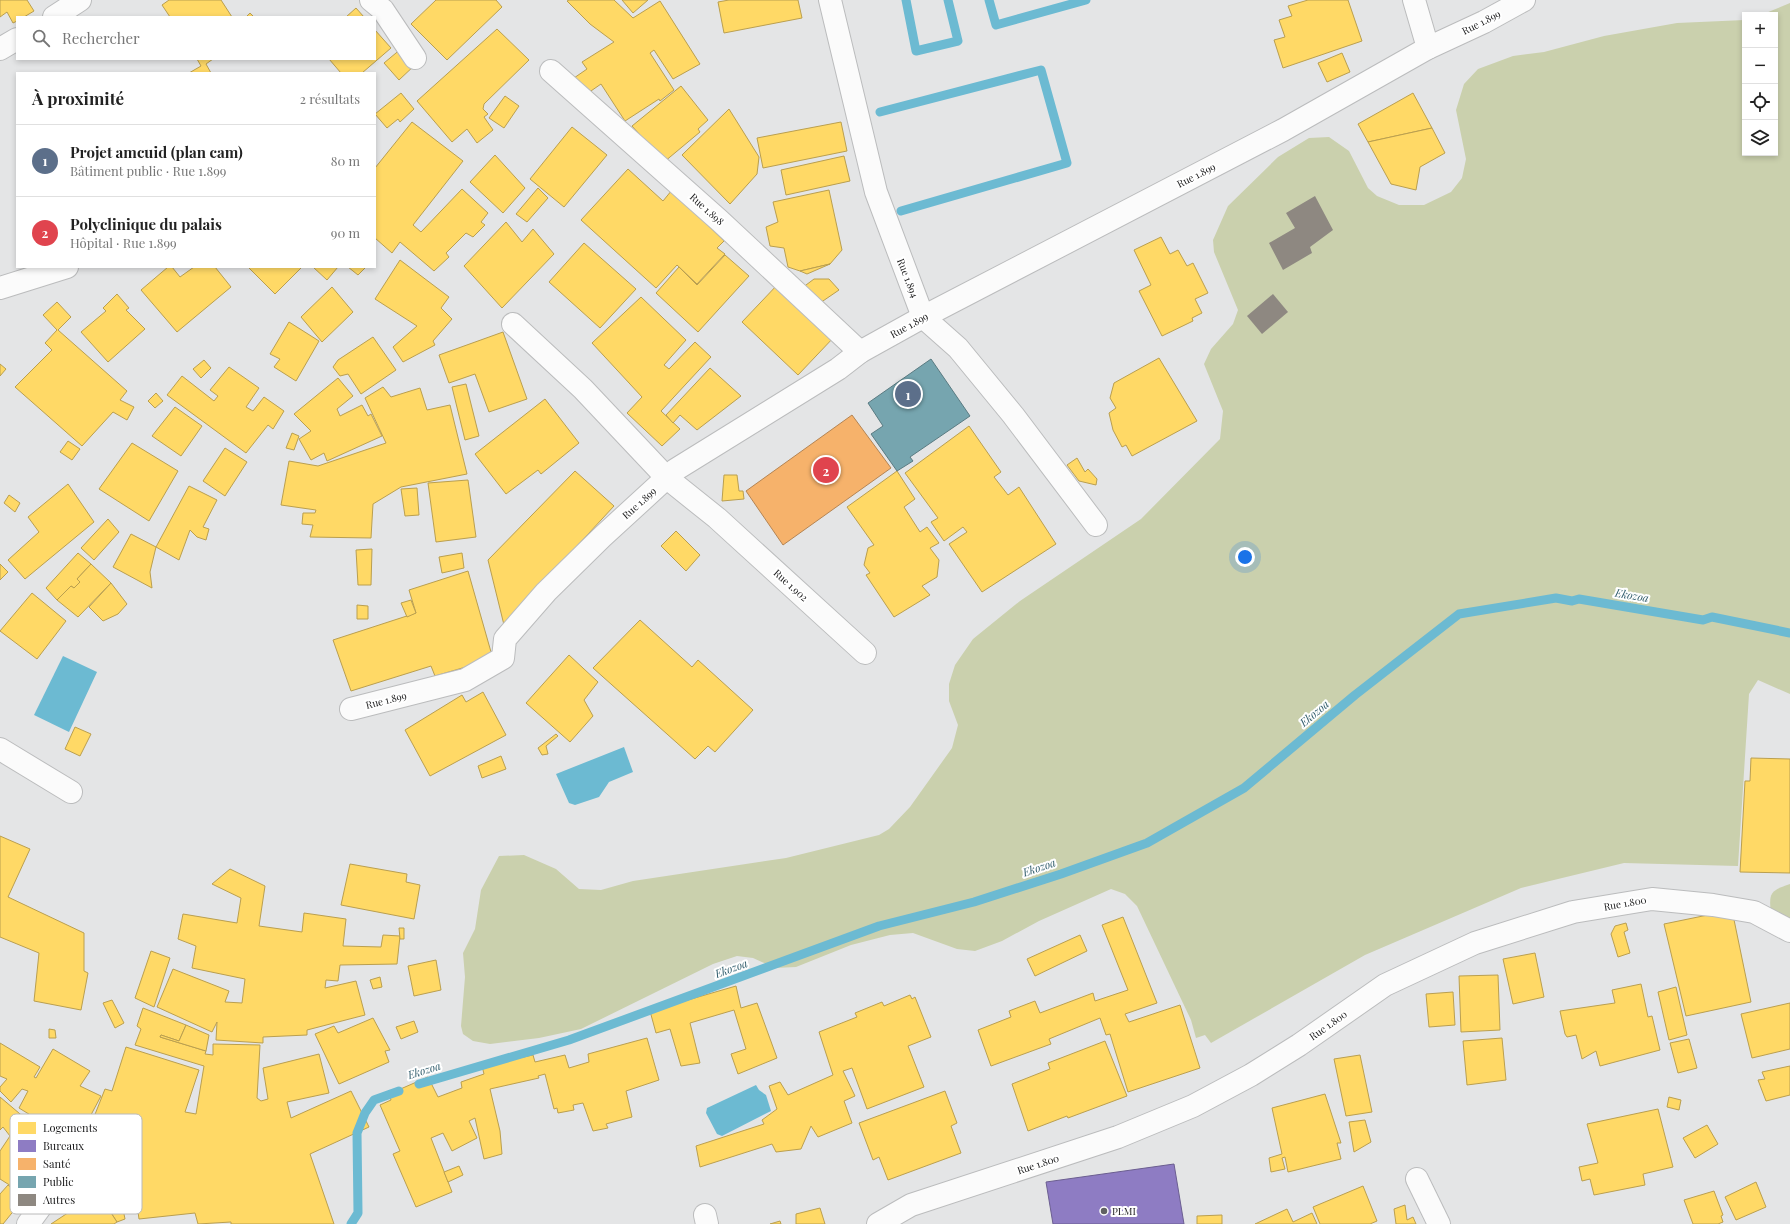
<!DOCTYPE html>
<html lang="fr">
<meta charset="utf-8">
<style>
body{margin:0;font-family:"Playfair Display",serif;background:#f2f2f2;color:#222}
.controls{position:absolute;right:12px;top:12px;display:grid;overflow:hidden;border-radius:0px;box-shadow:0 2px 6px #0003}
.controls button{width:36px;height:36px;display:grid;place-items:center;padding:0;border:0;border-bottom:1px solid #e0e0e0;background:#fff;color:#222;font:20px sans-serif}
.you{position:absolute;left:1245px;top:557px;width:14px;height:14px;margin:-10px;border:3px solid #fff;border-radius:50%;background:#1a73e8;box-shadow:0 0 0 6px #1a73e833}
.badge{display:grid;place-items:center;width:26px;height:26px;border-radius:50%;background:#2563eb;color:#fff;font-size:13px;font-weight:700}
.pin{position:absolute;translate:-50% -50%;border:2px solid #fff;box-shadow:0 1px 4px #0006}
.list{margin:0;padding:0;list-style:none}
h2{display:flex;justify-content:space-between;align-items:center;height:52px;margin:0;padding:0 16px;font-size:17px}
h2 small{font-size:13px;font-weight:400;color:#767676}
.list li{display:grid;grid-template-columns:26px 1fr auto;gap:12px;align-items:center;box-sizing:border-box;height:72px;padding:0 16px;border-top:1px solid #e0e0e0}
.list b{display:block;font-size:15px;white-space:nowrap}
.list p{margin:0;font-size:13px;white-space:nowrap;color:#767676}
.list em{font-size:13px;font-style:normal;color:#767676}
.icon{flex:none;width:22px;height:22px;fill:none;stroke:currentColor;stroke-width:2;stroke-linecap:round;stroke-linejoin:round}
.map{position:relative;flex:none;width:1790px;height:1224px;overflow:hidden}
.search{position:absolute;background:#fff;box-shadow:0 2px 6px #0003;left:16px;top:16px;width:360px;height:44px;display:flex;align-items:center;gap:10px;box-sizing:border-box;padding:0 14px;border-radius:0px;color:#767676;font-size:15px}
.panel{position:absolute;background:#fff;box-shadow:0 2px 6px #0003;left:16px;top:72px;width:360px;height:196px;border-radius:0px}
.map>svg:first-child{display:block}
.green{fill:#cad0ad}
.water{fill:#6cbad2}
.homes{fill:#ffd966;stroke:#ba9f4f}
.offices{fill:#8e7cc3;stroke:#6b5e90}
.health{fill:#f6b26b;stroke:#b48453}
.public{fill:#76a5af;stroke:#5a7b82}
.lines{fill:none;stroke-linecap:round;stroke-linejoin:round}
.stream{stroke:#6cbad2;stroke-width:9}
.building{fill:#8e8881}
.street-casing{stroke:#bbbcbd;stroke-width:24}
.street{stroke:#fbfbfb;stroke-width:22}
.poi-dot{fill:#606061;stroke:#fff;stroke-width:1.5}
.labels{text-anchor:middle;dominant-baseline:central;stroke-width:4;stroke-linejoin:round;paint-order:stroke}
.street-label{font-size:10px;fill:#19191a;stroke:#fff}
.poi-label{font-size:10px;fill:#19191a;stroke:#fff;text-anchor:start}
.water-label{font-size:11px;font-style:italic;fill:#2c5969;stroke:#fff}
.key{fill:#fff;stroke:#bababa;stroke-width:1}
.key-label{font-size:11px;fill:#19191a}
</style>
<div class="map">
<svg width="1790" height="1224" viewBox="0 0 1790 1224">
<rect width="100%" height="100%" fill="#e4e5e6"/>
<g class="green">
<path d="M1790 3V694L1758 680 1749 694 1738 866 1624 863 1521 888 1365 955 1211 1043 1205 1035 1196 1038 1191 1020 1137 906 1125 894 1111 889 1039 921 1002 941 975 951 957 949 913 933 890 935 851 945 796 967 775 968 753 958 737 956 713 964 581 1029 539 1038 490 1044 473 1041 463 1034 461 1026 465 977 463 953 475 929 481 890 499 856 524 855 556 869 579 889 601 890 633 881 786 858 879 835 889 829 910 807 952 748 958 725 949 701V684L955 665 973 639 1020 601 1141 519 1220 439 1223 411 1204 364 1211 349 1233 324 1238 310 1214 252 1213 240 1228 206 1278 157 1309 138 1329 137 1349 151 1368 188 1377 196 1399 205H1424L1451 192 1462 178 1466 159 1456 110 1464 84 1478 69 1513 56 1544 52 1604 36 1677 23 1745 20V153H1775V15H1761Z"/>
<path d="M1790 884V918H1784L1771 915C1769 893 1769 891 1790 884Z"/>
</g>
<g class="water">
<path d="M63 656 97 672 69 732 34 715Z"/>
<path d="M624 747 633 772 609 782 599 797 575 805 569 803 556 774Z"/>
<path d="M756 1085 759 1090 766 1095 771 1111 722 1136 717 1134 706 1113 707 1108Z"/>
</g>
<g class="homes">
<path d="M0 0H27L34 11 24 17H17V21L13 23 7 12 0 17Z"/>
<path d="M169 0H221L232 17H170L162 5Z"/>
<path d="M436 0H496L502 7 447 60 411 24Z"/>
<path d="M569 0H614L633 18 660 1 700 64 673 79 654 50 650 53 674 90 660 101 659 99 625 121 601 84 588 93 574 78 587 69 582 62 614 42 590 24 567 1Z"/>
<path d="M622 0H648L633 13Z"/>
<path d="M729 0H798L802 18 724 33 718 2Z"/>
<path d="M1308 0H1348L1362 41 1283 68 1274 40 1285 37 1279 20 1292 16 1288 6Z"/>
<path d="M356 8 364 17H346Z"/>
<path d="M250 13 254 17H246Z"/>
<path d="M497 29 529 60 484 104 483 109 488 114 484 117 493 130 477 143 467 129 452 142 417 101Z"/>
<path d="M375 30 391 48 362 73H341L329 59H375Z"/>
<path d="M402 48 416 64 399 80 384 63Z"/>
<path d="M1342 53 1350 72 1327 82 1318 63Z"/>
<path d="M197 59H213L206 64 211 73H189L201 66Z"/>
<path d="M681 86 708 120 698 129 700 132 664 162 632 126Z"/>
<path d="M401 93 414 109 400 122 398 119 387 128 375 114Z"/>
<path d="M1413 93 1432 128 1368 142 1358 124Z"/>
<path d="M505 96 519 106 504 128 489 118Z"/>
<path d="M729 109 759 157 757 174 730 204 682 155Z"/>
<path d="M412 122 463 161 413 225 421 232 462 189 488 213 481 222 485 225 473 237 466 233 446 253 449 257 434 271 400 242 392 253 375 238V168Z"/>
<path d="M841 122 847 151 763 168 757 138Z"/>
<path d="M572 127 607 155 564 207 530 179Z"/>
<path d="M1432 128 1445 153 1420 167 1416 190 1391 184 1368 142Z"/>
<path d="M495 155 525 188 503 213 470 182Z"/>
<path d="M844 156 850 181 786 195 781 170Z"/>
<path d="M628 169 663 201 672 190 724 241 717 248 725 254 697 284 677 265 656 288 581 220Z"/>
<path d="M538 188 548 198 527 222 516 214Z"/>
<path d="M829 190 842 250 830 264 800 271 788 267 784 248 770 246 766 227 778 222 773 202Z"/>
<path d="M506 222 522 242 533 229 554 254 502 308 464 266Z"/>
<path d="M1161 237 1170 254 1178 250 1187 266 1193 263 1208 293 1195 299 1202 313 1192 318 1193 321 1162 336 1139 291 1151 285 1134 250Z"/>
<path d="M584 243 636 289 600 328 549 282Z"/>
<path d="M725 255 749 276 698 332 656 293 679 267 697 285Z"/>
<path d="M400 260 449 297 441 308 452 319 433 341 435 345 403 362 393 347 417 326 375 299Z"/>
<path d="M830 264 807 274 800 271Z"/>
<path d="M168 267H172L180 277 194 267H215L231 287 177 332 141 290Z"/>
<path d="M248 267H302L275 294Z"/>
<path d="M313 267H338L327 280Z"/>
<path d="M348 267H366L358 275Z"/>
<path d="M814 279H829L839 290 820 303 802 288Z"/>
<path d="M779 283 835 336 798 375 742 322Z"/>
<path d="M332 287 353 312 322 342 301 317Z"/>
<path d="M117 294 129 308 126 310 145 329 108 362 81 332 106 311 103 308Z"/>
<path d="M641 297 686 340 664 365 669 369 695 342 711 357 661 411 680 429 662 446 627 413 642 397 592 343Z"/>
<path d="M57 302 71 317 58 330 127 391 120 400 134 407 127 420 113 412 82 446 15 387 52 350 45 343 57 330 43 315Z"/>
<path d="M289 322 319 341 296 381 274 367 280 359 270 354Z"/>
<path d="M503 332 527 399 489 412 475 374 449 383 439 355Z"/>
<path d="M373 337 396 370 361 394 348 374 340 376 333 367 338 360Z"/>
<path d="M1159 358 1197 421 1132 456 1126 445 1122 447 1113 430 1109 413 1116 408 1110 398 1114 383Z"/>
<path d="M204 360 211 368 201 378 193 369Z"/>
<path d="M0 364 6 369 0 376Z"/>
<path d="M229 367 259 388 246 407 253 411 264 397 284 411 273 429 268 425 246 453 167 395 182 376 214 401 218 396 210 390Z"/>
<path d="M710 368 741 396 697 430 680 415 673 423 666 415Z"/>
<path d="M338 378 353 396 337 409 340 416 362 405 368 416 371 414 382 436 327 461 324 453 311 460 299 439 311 431 294 414Z"/>
<path d="M466 384 479 436 465 440 452 387Z"/>
<path d="M383 387 391 397 420 388 427 410 450 405 467 474 401 487 373 504 371 538 310 537 313 525 302 524 303 513H315L316 510 281 505 289 461 318 466 386 443 365 398Z"/>
<path d="M156 393 163 401 155 408 148 401Z"/>
<path d="M545 399 579 443 541 474 538 470 506 494 475 454Z"/>
<path d="M175 407 202 426 181 456 152 436Z"/>
<path d="M969 426 1001 472 994 477 1008 495 1019 487 1056 544 982 592 949 544 967 532 963 527 944 541 931 522 938 518 905 473Z"/>
<path d="M292 433 299 436 294 450 286 448Z"/>
<path d="M68 441 80 449 72 460 60 452Z"/>
<path d="M132 443 178 471 149 521 99 489Z"/>
<path d="M225 448 247 462 225 496 203 481Z"/>
<path d="M1077 458 1085 472 1088 469 1097 479 1096 485 1079 481 1067 465Z"/>
<path d="M575 471 614 506 504 625 488 560Z"/>
<path d="M897 471 915 499 904 507 920 532 927 527 939 543 930 548 939 560 937 577 922 586 930 595 894 617 866 575 870 573 864 565 868 548 874 545 847 507Z"/>
<path d="M724 475H737L739 491H743L744 499 722 501Z"/>
<path d="M468 480 476 537 436 542 428 483Z"/>
<path d="M68 484 94 522 25 579 8 560 39 532 28 517Z"/>
<path d="M189 486 217 500 203 527 209 529 206 540 197 537 190 530 179 560 156 547Z"/>
<path d="M417 488 419 515 405 516 401 489Z"/>
<path d="M9 495 20 503 15 512 4 503Z"/>
<path d="M108 519 119 532 94 560 81 548Z"/>
<path d="M676 531 700 555 686 571 661 546Z"/>
<path d="M131 534 156 547 150 572 152 588 113 567Z"/>
<path d="M372 549 371 585H358L356 550Z"/>
<path d="M78 553 91 564 77 579 80 582 74 588 71 586 57 600 46 588Z"/>
<path d="M462 553 464 568 442 573 439 557Z"/>
<path d="M0 564 8 572 0 580Z"/>
<path d="M91 564 111 583 78 617 57 600 71 586 74 588 80 582 77 579Z"/>
<path d="M468 571 493 659 435 676 431 666 351 691 333 640 416 613 409 590Z"/>
<path d="M111 583 127 604 118 614 103 621 89 607Z"/>
<path d="M32 593 66 621 37 659 0 631Z"/>
<path d="M411 600 416 613 407 617 401 603Z"/>
<path d="M357 605 368 606V619H357Z"/>
<path d="M640 620 692 667 698 660 753 710 715 752 708 746 695 759 593 668Z"/>
<path d="M569 655 598 682 584 700 593 716 570 742 526 703Z"/>
<path d="M483 692 506 735 430 776 405 730 462 695 466 702Z"/>
<path d="M75 727 91 734 80 756 65 749Z"/>
<path d="M556 734 558 736 546 746 548 754 542 755 538 748Z"/>
<path d="M501 756 506 769 482 778 478 766Z"/>
<path d="M1751 758 1790 759V873L1740 872 1745 781H1750Z"/>
<path d="M0 836 30 849 8 897 84 933V971L88 973 81 1010 34 1001 39 953 0 937Z"/>
<path d="M350 864 407 874 406 882 420 885 414 919 341 905Z"/>
<path d="M230 869 265 886 259 926 302 932 304 913 346 919 343 946 381 947 383 935 400 936 397 964 340 965 338 981 326 980 325 988 356 981 365 1015 307 1030V1035L263 1037V1043L216 1040 217 1022 212 1032 157 1007 173 969 229 991 225 1002 242 1003 245 979 192 968 196 946 178 939 183 914 237 923 241 898 212 884Z"/>
<path d="M1732 910 1751 1002 1686 1016 1664 924Z"/>
<path d="M1123 917 1157 1003 1125 1014 1129 1022 1180 1005 1200 1068 1128 1092 1110 1034 1106 1035 1100 1018 1049 1039 1051 1044 991 1066 978 1030 1011 1017 1009 1011 1035 1001 1040 1013 1093 993 1095 1001 1128 990 1102 925Z"/>
<path d="M1626 923 1628 930 1624 932 1630 953 1618 957 1611 934 1615 926Z"/>
<path d="M399 928H404V939H400Z"/>
<path d="M1080 935 1087 951 1035 976 1027 959Z"/>
<path d="M151 951 170 958 154 1007 135 998Z"/>
<path d="M1535 953 1544 997 1513 1004 1503 959Z"/>
<path d="M436 960 441 990 414 996 408 966Z"/>
<path d="M1498 975 1500 1030 1461 1032 1459 976Z"/>
<path d="M380 977 382 987 373 989 370 980Z"/>
<path d="M1641 984 1648 1017 1652 1016 1660 1050 1600 1066 1596 1051 1582 1059 1576 1035 1567 1037 1565 1034 1560 1011 1615 1003 1612 990Z"/>
<path d="M736 986 741 1008 757 1003 777 1058 738 1074 731 1054 746 1049 734 1010 690 1023 700 1063 681 1066 670 1029 656 1033 650 1011Z"/>
<path d="M1676 987 1687 1035 1669 1040 1658 992Z"/>
<path d="M1453 992 1455 1025 1429 1027 1426 994Z"/>
<path d="M910 995 912 999 915 997 931 1037 908 1046 924 1087 867 1109 852 1068 843 1071 855 1096 844 1101 852 1123 818 1137 811 1126 801 1149 776 1152 772 1144 700 1167 696 1146 764 1124 762 1120 777 1109 769 1086 780 1082 788 1095 833 1075 819 1032 857 1017 855 1013 882 1002 884 1006Z"/>
<path d="M112 1000 124 1023 115 1028 103 1003Z"/>
<path d="M1790 1003V1049L1752 1058 1741 1014Z"/>
<path d="M143 1008 186 1025 179 1041 161 1035 160 1037 206 1051 205 1054 213 1055V1044L260 1045 257 1098 261 1101 268 1099 263 1068 319 1054 329 1093 287 1102 291 1118 351 1091 369 1127 310 1154 334 1224H231V1222L198 1224 195 1213 139 1219 132 1170 79 1155 105 1089 112 1091 126 1047 199 1070 185 1112 196 1114 204 1066 135 1045 141 1029 137 1026Z"/>
<path d="M373 1018 390 1050 385 1051 389 1062 339 1084 315 1034 334 1026 338 1033Z"/>
<path d="M414 1021 418 1032 401 1039 396 1027Z"/>
<path d="M186 1025 209 1035 206 1051 160 1037 161 1035 179 1041Z"/>
<path d="M49 1029 55 1030 56 1038H49Z"/>
<path d="M647 1038 659 1080 626 1091 632 1117 606 1124 608 1128 593 1131 583 1103 573 1105 574 1110 558 1113 557 1108 554 1109 545 1074 538 1076 539 1078 490 1089 500 1131 502 1154 484 1159 475 1118 469 1121 477 1138 452 1151 443 1133 431 1138 452 1192 416 1207 393 1154 400 1151 380 1105 391 1100 389 1094 428 1077 438 1097 462 1088 461 1082 484 1074 482 1066 533 1055 535 1062 565 1055 569 1068 589 1062 588 1054Z"/>
<path d="M1502 1038 1506 1080 1467 1085 1463 1041Z"/>
<path d="M1689 1039 1697 1068 1678 1073 1670 1043Z"/>
<path d="M1105 1041 1127 1096 1068 1118 1067 1116 1028 1131 1012 1084 1050 1069 1048 1063Z"/>
<path d="M0 1043 40 1067 34 1077 36 1078 53 1049 90 1071 80 1086 101 1096 84 1128 82 1127 79 1130 74 1127 65 1142 48 1129 50 1127 19 1108 28 1091 22 1089 11 1102 0 1091V1087L7 1079 0 1076Z"/>
<path d="M1360 1055 1372 1112 1346 1116 1334 1059Z"/>
<path d="M1790 1066V1095L1766 1101 1758 1080 1765 1079 1762 1072Z"/>
<path d="M945 1091 957 1123 951 1126 961 1153 888 1180 879 1157 873 1160 859 1123Z"/>
<path d="M1325 1094 1341 1143H1337L1341 1159 1288 1172 1285 1157 1282 1158 1285 1169 1271 1172 1269 1158 1282 1154 1272 1108Z"/>
<path d="M0 1097 52 1141 19 1191 0 1179V1151L10 1136 3 1127 0 1130Z"/>
<path d="M1669 1097 1681 1100 1679 1110 1667 1107Z"/>
<path d="M1658 1109 1673 1167 1643 1174 1645 1185 1594 1195 1590 1179 1582 1181 1579 1167 1598 1163 1587 1124Z"/>
<path d="M1365 1120 1371 1142 1354 1152 1349 1122Z"/>
<path d="M1707 1125 1718 1144 1695 1158 1683 1138Z"/>
<path d="M459 1166 463 1175 448 1182 444 1172Z"/>
<path d="M1756 1182 1766 1207 1736 1220 1725 1197Z"/>
<path d="M8 1185 24 1198 3 1224H0V1194Z"/>
<path d="M1363 1186 1377 1221 1370 1224H1320L1313 1207Z"/>
<path d="M119 1189 125 1219 117 1222 98 1193Z"/>
<path d="M1714 1191 1723 1215 1721 1216 1723 1222 1718 1224H1693L1684 1200Z"/>
<path d="M98 1193 117 1222 114 1224H51Z"/>
<path d="M1405 1205 1407 1220 1413 1217 1416 1224H1396L1394 1209Z"/>
<path d="M820 1208 825 1224H796V1214Z"/>
<path d="M1287 1209 1293 1222 1312 1213 1317 1224H1255Z"/>
<path d="M1222 1215V1224H1197V1216Z"/>
<path d="M780 1221 781 1224H770Z"/>
</g>
<path class="offices" d="M1174 1164 1184 1224H1053L1046 1182Z"/>
<path class="health" d="M852 415 891 468 783 545 746 491Z"/>
<path class="public" d="M931 359 970 416 910 457 913 461 897 471 871 434 883 426 868 403Z"/>
<g class="lines">
<g class="stream">
<path d="M906 0 916 51 958 41 948 0"/>
<path d="M989 0 996 25 1086 0"/>
<path d="M880 112 1041 70 1067 163 901 211"/>
<path d="M419 1084 569 1040 879 926 974 902 1061 874 1147 843 1244 788 1355 695 1459 614 1556 598 1572 601 1579 599 1703 620 1712 617 1790 633"/>
<path d="M351 1224 358 1213 357 1133 365 1113 374 1100 399 1091"/>
</g>
</g>
<g class="building">
<path d="M1315 196 1333 230 1310 247 1312 253 1283 270 1269 243 1295 228 1286 213Z"/>
<path d="M1273 294 1288 312 1262 334 1247 316Z"/>
</g>
<g class="lines">
<defs>
<g id="street">
<path d="M371 0 383 10 415 58"/>
<path d="M830 0 876 192 923 317 958 348 1013 415 1096 525"/>
<path d="M1414 0 1428 48"/>
<path d="M54 17 80 0"/>
<path d="M0 49 17 39"/>
<path d="M551 71 720 221 860 352"/>
<path d="M0 288 67 267"/>
<path d="M513 324 583 389 667 478 717 518 865 653"/>
<path d="M351 709 465 680 503 658 505 639 546 592 602 537 675 470 838 369 860 352 923 317 1283 130 1428 48 1484 22 1524 0"/>
<path d="M0 749 71 792"/>
<path d="M1417 1179 1439 1224"/>
<path d="M705 1215 707 1224"/>
<path d="M28 1224 53 1190"/>
<path d="M878 1224 911 1205 1118 1137 1193 1106 1251 1075 1299 1045 1385 985 1475 943 1573 912 1652 899 1713 905 1754 912 1790 931"/>
</g>
</defs>
<use href="#street" class="street-casing"/>
<use href="#street" class="street"/>
</g>
<circle class="poi-dot" cx="1104" cy="1211" r="4"/>
<g class="labels">
<g class="street-label">
<text transform="translate(1481 22) rotate(-27)">Rue 1.899</text>
<text transform="translate(1196 175) rotate(-27)">Rue 1.899</text>
<text transform="translate(707 209) rotate(42)">Rue 1.898</text>
<text transform="translate(908 278) rotate(69)">Rue 1.894</text>
<text transform="translate(909 325) rotate(-29)">Rue 1.899</text>
<text transform="translate(639 503) rotate(-42)">Rue 1.899</text>
<text transform="translate(791 585) rotate(42)">Rue 1.902</text>
<text transform="translate(386 700) rotate(-14)">Rue 1.899</text>
<text transform="translate(1625 903) rotate(-10)">Rue 1.800</text>
<text transform="translate(1328 1025) rotate(-35)">Rue 1.800</text>
<text transform="translate(1038 1164) rotate(-18)">Rue 1.800</text>
</g>
<g class="poi-label">
<text x="1112" y="1211">PLMI</text>
</g>
<g class="water-label">
<text transform="translate(1632 595) rotate(10)">Ekozoa</text>
<text transform="translate(1314 713) rotate(-40)">Ekozoa</text>
<text transform="translate(1039 867) rotate(-19)">Ekozoa</text>
<text transform="translate(731 968) rotate(-20)">Ekozoa</text>
<text transform="translate(424 1070) rotate(-17)">Ekozoa</text>
</g>
</g>
<rect x="10" y="1114" width="132" height="100" rx="6" class="key"/>
<rect x="18" y="1122" width="18" height="12" fill="#ffd966"/>
<rect x="18" y="1140" width="18" height="12" fill="#8e7cc3"/>
<rect x="18" y="1158" width="18" height="12" fill="#f6b26b"/>
<rect x="18" y="1176" width="18" height="12" fill="#76a5af"/>
<rect x="18" y="1194" width="18" height="12" fill="#8e8881"/>
<g class="key-label">
<text x="43" y="1132">Logements</text>
<text x="43" y="1150">Bureaux</text>
<text x="43" y="1168">Santé</text>
<text x="43" y="1186">Public</text>
<text x="43" y="1204">Autres</text>
</g>
</svg>
<div class="controls">
<button>+</button>
<button>−</button>
<button><svg class="icon" aria-label="locate" viewBox="0 0 24 24"><circle cx="12" cy="12" r="6"/><path d="M12 2v4M12 18v4M2 12h4M18 12h4"/></svg></button>
<button><svg class="icon" aria-label="layers" viewBox="0 0 24 24"><path d="M12 4l9 5-9 5-9-5zM3 14l9 5 9-5"/></svg></button>
</div>
<div class="you"></div>
<div class="pin badge" style="left:908px;top:394px;background:#5c6f8a">1</div>
<div class="pin badge" style="left:826px;top:470px;background:#e0444e">2</div>
<div class="search"><svg class="icon" aria-label="search" viewBox="0 0 24 24"><circle cx="10" cy="10" r="6"/><path d="M15 15l6 6"/></svg>Rechercher</div>
<section class="panel">
<h2>À proximité<small>2 résultats</small></h2>
<ul class="list">
<li><span class="badge" style="background:#5c6f8a">1</span><div><b>Projet amcuid (plan cam)</b><p>Bâtiment public · Rue 1.899</p></div><em>80 m</em></li>
<li><span class="badge" style="background:#e0444e">2</span><div><b>Polyclinique du palais</b><p>Hôpital · Rue 1.899</p></div><em>90 m</em></li>
</ul>
</section>
</div>
